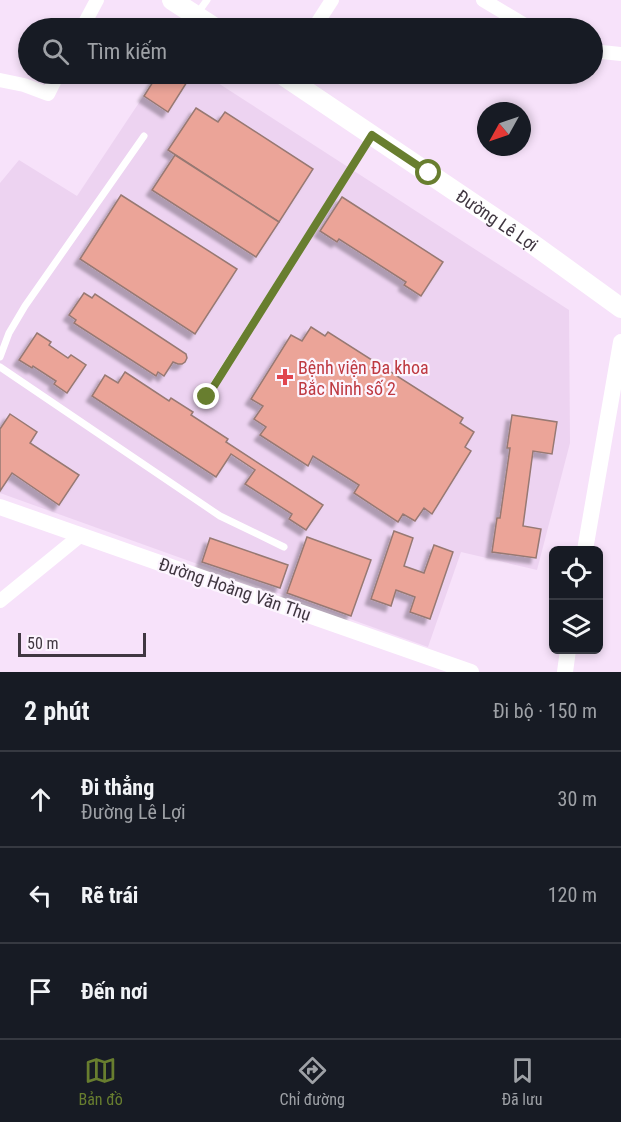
<!DOCTYPE html>
<html lang="vi">
<meta charset="utf-8">
<style>
body{margin:0;font-family:"Roboto Condensed",sans-serif;background:#20242c;color:#f1f3f6}
.controls{position:absolute;right:18px;bottom:18px;display:grid;overflow:hidden;border-radius:9px;box-shadow:0 3px 9px #0003}
.controls button{width:54px;height:54px;display:grid;place-items:center;padding:0;border:0;border-bottom:2px solid #363941;background:#171b24;color:#f1f3f6;font:30px sans-serif}
.compass{position:absolute;left:477px;top:102px;width:54px;height:54px;border-radius:50%;background:#171b24;box-shadow:0 3px 9px #0003;rotate:230deg}
.scale{position:absolute;left:18px;bottom:15px;width:128px;box-sizing:border-box;padding-left:6px;border:3px solid #403741;border-top:0;font-size:16px;line-height:21px;white-space:nowrap;color:#403741;-webkit-text-stroke:4px #fcf4fe;paint-order:stroke}
.stop{position:absolute;width:18px;height:18px;margin:-14px;border:4px solid #687e2f;border-radius:50%;background:#fff}
.stop.end{background:#687e2f;border-color:#fff;box-shadow:0 2px 6px #0008}
.list{margin:0;padding:0;list-style:none}
h2{display:flex;justify-content:space-between;align-items:center;height:78px;margin:0;padding:0 24px;font-size:26px}
h2 small{font-size:20px;font-weight:400;color:#9ea1a6}
.list li{display:grid;grid-template-columns:39px 1fr auto;gap:18px;align-items:center;box-sizing:border-box;height:96px;padding:0 24px;border-top:2px solid #363941}
.list b{display:block;font-size:22px;white-space:nowrap}
.list p{margin:0;font-size:20px;white-space:nowrap;color:#9ea1a6}
.list em{font-size:20px;font-style:normal;color:#9ea1a6}
.icon{flex:none;width:33px;height:33px;fill:none;stroke:currentColor;stroke-width:2;stroke-linecap:round;stroke-linejoin:round}
.map{position:relative;flex:none;width:621px;height:672px;overflow:hidden}
.search{position:absolute;background:#171b24;box-shadow:0 3px 9px #0003;left:18px;right:18px;top:18px;height:66px;display:flex;align-items:center;gap:15px;box-sizing:border-box;padding:0 21px;border-radius:33px;color:#9ea1a6;font-size:22px}
.sheet{height:366px;background:#171b24}
nav{display:flex;justify-content:space-around;align-items:center;box-sizing:border-box;height:84px;border-top:2px solid #363941;background:#171b24;font-size:16px;color:#9ea1a6}
nav a{display:grid;justify-items:center;gap:3px}
nav .on{color:#687e2f}
.map>svg:first-child{display:block}
.built{fill:#edd3f1}
.building{fill:#eba498;stroke:#977973;stroke-width:1.5;filter:url(#shadow)}
.lines{fill:none;stroke-linecap:round;stroke-linejoin:round}
.service{stroke:#fff;stroke-width:7}
.minor{stroke:#fff;stroke-width:14}
.tertiary{stroke:#fff;stroke-width:16}
.secondary{stroke:#fff;stroke-width:20}
.route{stroke:#687e2f;stroke-width:8}
.health-dot{fill:#e0444e;stroke:#fcf4fe;stroke-width:2}
.labels{text-anchor:middle;dominant-baseline:central;stroke-width:4.5;stroke-linejoin:round;paint-order:stroke}
.street-label{font-size:18px;fill:#403741;stroke:#fcf4fe}
.health-label{font-size:18px;fill:#be3a42;stroke:#fcf4fe;text-anchor:start}
</style>
<div class="map">
<svg width="621" height="672" viewBox="0 0 621 672">
<defs>
<filter id="shadow"><feDropShadow dx="-5.5" dy="5.5" stdDeviation="1.5" flood-color="#0004"/></filter>
</defs>
<rect width="100%" height="100%" fill="#f7e2fa"/>
<path class="built" d="M158 74H204L569 310 570 443 537 570 461 552 428 647 0 493V183L19 160 77 196Z"/>
<g class="building">
<path d="M158 74H192L168 112 144 96Z"/>
<path d="M196 108 218 122 225 112 313 169 279 222 168 150Z"/>
<path d="M175 155 279 222 256 257 152 190Z"/>
<path d="M121 195 237 269 195 334 80 259Z"/>
<path d="M342 197 443 262 421 296 404 285 406 282 339 239 337 242 320 231Z"/>
<path d="M84 293 92 298 95 294 186 354 187 358 185 362 182 364H178L173 362 164 376 158 372 156 376 74 323 76 320 69 315Z"/>
<path d="M311 327 325 336 328 332 463 418 460 423 474 432 465 447 471 451 432 514 424 508 415 521 403 514 398 522 354 493 359 485 313 456 308 466 260 435 266 427 254 419 263 406 251 399 291 335 302 341Z"/>
<path d="M37 333 51 342 49 345 68 358 71 355 86 365 67 393 54 384 56 381 33 366 32 368 19 360Z"/>
<path d="M125 372 169 401 171 398 193 412 191 415 228 439 226 442 323 505 306 530 289 519 292 514 245 484 255 470 231 454 216 477 92 396 105 375 118 383Z"/>
<path d="M10 414 37 432 30 443 79 475 59 505 12 473 0 491V429Z"/>
<path d="M512 415 557 422 552 454 533 451 523 526 541 529 536 558 492 552 497 518H500L510 448H507Z"/>
<path d="M394 531 413 538 404 566 424 573 434 545 453 552 430 619 410 612 415 597 396 590 391 606 371 599Z"/>
<path d="M307 537 371 560 351 616 287 593Z"/>
<path d="M210 538 288 565 280 588 202 562Z"/>
</g>
<g class="lines">
<g class="service">
<path d="M197 14 207 0"/>
<path d="M0 357 9 333 25 306 144 136"/>
<path d="M0 367 220 516 284 547"/>
<path d="M206 397 371 137"/>
</g>
<g class="minor">
<path d="M483 0 530 28"/>
<path d="M82 28 97 0"/>
<path d="M314 28 332 0"/>
<path d="M592 51 621 54"/>
<path d="M0 80 24 85 48 94 58 74"/>
<path d="M0 601 81 535"/>
</g>
<g class="tertiary">
<path d="M0 507 471 672"/>
<path d="M585 550 621 342"/>
<path d="M565 672 568 650"/>
</g>
<g class="secondary">
<path d="M172 0 215 28"/>
<path id="s1" d="M281 74 523 237 621 308"/>
</g>
</g>
<g class="lines">
<path class="route" d="M207 397 372 135 429 173"/>
</g>
<path class="health-dot" d="M282 368h6v6h6v6h-6v6h-6v-6h-6v-6h6z"/>
<g class="labels">
<g class="street-label">
<text stroke="none"><textPath href="#s1" startOffset="261">Đường Lê Lợi</textPath></text>
<text transform="translate(235 589) rotate(19)">Đường Hoàng Văn Thụ</text>
</g>
<g class="health-label">
<text x="298" y="367">Bệnh viện Đa khoa<tspan x="298" dy="21">Bắc Ninh số 2</tspan></text>
</g>
</g>
</svg>
<div class="controls">
<button><svg class="icon" aria-label="locate" viewBox="0 0 24 24"><circle cx="12" cy="12" r="6"/><path d="M12 2v4M12 18v4M2 12h4M18 12h4"/></svg></button>
<button><svg class="icon" aria-label="layers" viewBox="0 0 24 24"><path d="M12 4l9 5-9 5-9-5zM3 14l9 5 9-5"/></svg></button>
</div>
<svg class="compass" viewBox="-18 -18 36 36"><path d="M0-13l5 13h-10z" fill="#e53935"/><path d="M0 13l5-13h-10z" fill="#9ea1a6"/></svg>
<div class="scale">50 m</div>
<div class="stop" style="left:429px;top:173px"></div>
<div class="stop end" style="left:207px;top:397px"></div>
<div class="search"><svg class="icon" aria-label="search" viewBox="0 0 24 24"><circle cx="10" cy="10" r="6"/><path d="M15 15l6 6"/></svg>Tìm kiếm</div>
</div>
<section class="sheet">
<h2>2 phút<small>Đi bộ · 150 m</small></h2>
<ul class="list">
<li><svg class="icon" aria-label="ahead" viewBox="0 0 24 24"><path d="M12 20V5M6 11l6-6 6 6"/></svg><div><b>Đi thẳng</b><p>Đường Lê Lợi</p></div><em>30 m</em></li>
<li><svg class="icon" aria-label="left" viewBox="0 0 24 24"><path d="M17 20v-9H6M10 6l-5 5 5 5"/></svg><div><b>Rẽ trái</b></div><em>120 m</em></li>
<li><svg class="icon" aria-label="arrive" viewBox="0 0 24 24"><path d="M6 21V4h12l-3 4 3 4H6"/></svg><div><b>Đến nơi</b></div></li>
</ul>
</section>
<nav>
<a class="on"><svg class="icon" aria-label="map" viewBox="0 0 24 24"><path d="M3 6l6-2 6 2 6-2v14l-6 2-6-2-6 2zM9 4v14M15 6v14"/></svg>Bản đồ</a>
<a><svg class="icon" aria-label="directions" viewBox="0 0 24 24"><path d="M12 3l9 9-9 9-9-9zM9 14v-3h6M13 9l2 2-2 2"/></svg>Chỉ đường</a>
<a><svg class="icon" aria-label="saved" viewBox="0 0 24 24"><path d="M7 4h10v16l-5-4-5 4z"/></svg>Đã lưu</a>
</nav>
